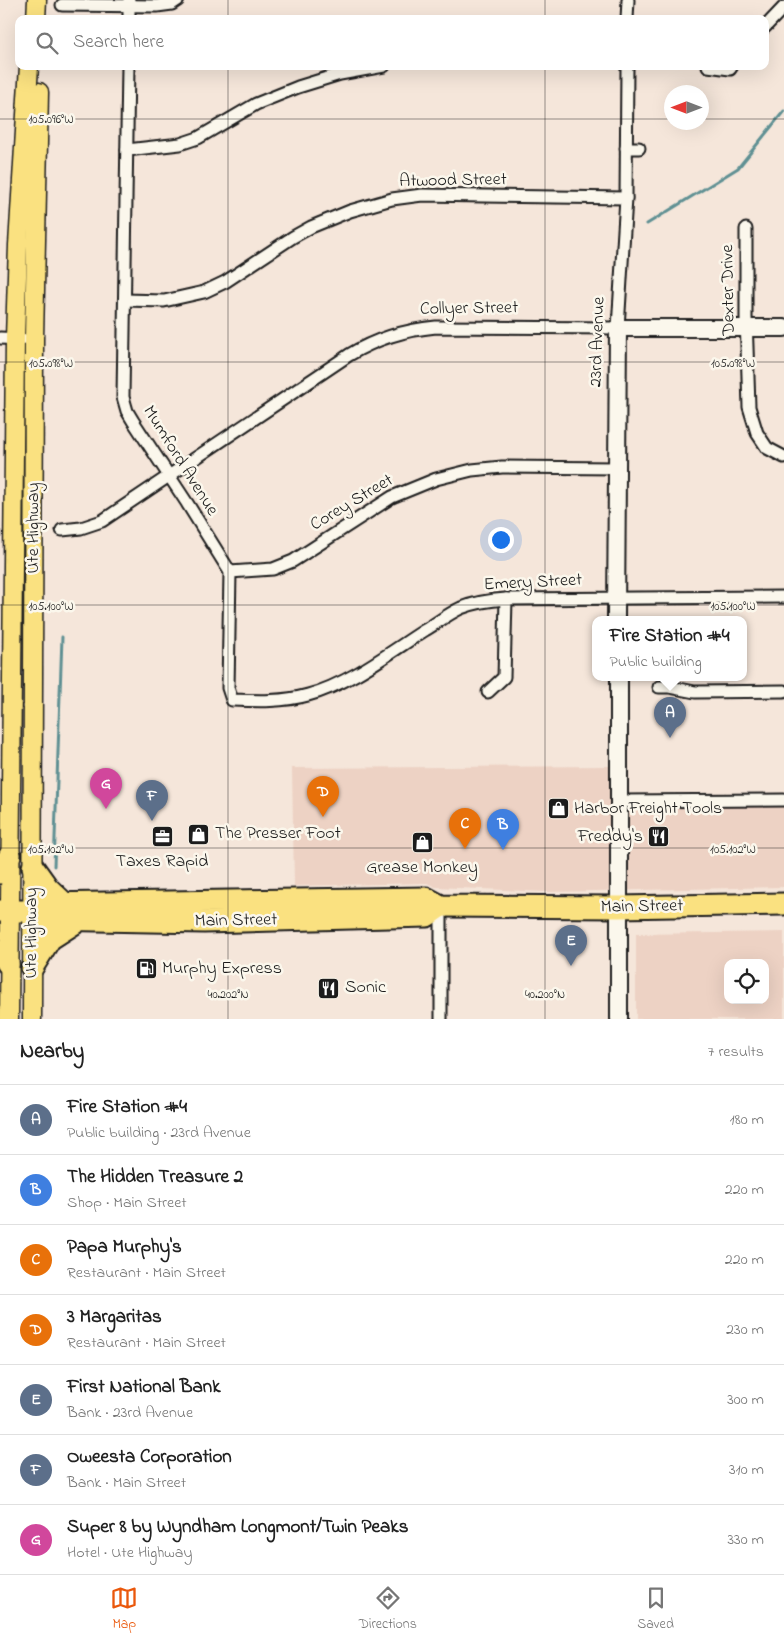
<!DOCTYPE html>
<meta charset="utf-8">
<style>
body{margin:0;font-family:"Indie Flower",sans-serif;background:#f2f2f2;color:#222}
.controls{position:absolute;right:15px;bottom:15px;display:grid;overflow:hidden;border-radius:10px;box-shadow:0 5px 20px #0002}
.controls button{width:45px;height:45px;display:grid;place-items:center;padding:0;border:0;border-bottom:1px solid #e0e0e0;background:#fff;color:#222;font:25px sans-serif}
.compass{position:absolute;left:664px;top:85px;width:45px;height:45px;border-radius:50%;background:#fff;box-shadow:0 5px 20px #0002;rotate:270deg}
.you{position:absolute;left:500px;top:539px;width:18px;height:18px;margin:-12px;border:4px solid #fff;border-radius:50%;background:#1a73e8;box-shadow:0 0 0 8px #1a73e833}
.badge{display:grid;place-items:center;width:32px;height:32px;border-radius:50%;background:#ea580c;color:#fff;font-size:16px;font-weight:700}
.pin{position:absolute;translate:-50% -41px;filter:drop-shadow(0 1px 2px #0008)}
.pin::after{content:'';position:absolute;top:26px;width:18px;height:15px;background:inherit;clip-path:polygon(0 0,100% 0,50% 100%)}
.popup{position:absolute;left:592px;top:616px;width:155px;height:65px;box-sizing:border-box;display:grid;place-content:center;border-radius:10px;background:#fff;filter:drop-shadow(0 1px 4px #0005);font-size:16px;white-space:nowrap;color:#767676}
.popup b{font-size:19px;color:#222}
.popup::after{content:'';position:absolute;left:50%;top:100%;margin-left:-10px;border:10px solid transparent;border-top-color:#fff}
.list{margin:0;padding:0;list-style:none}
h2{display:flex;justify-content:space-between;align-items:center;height:65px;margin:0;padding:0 20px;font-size:21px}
h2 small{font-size:16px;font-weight:400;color:#767676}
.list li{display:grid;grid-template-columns:32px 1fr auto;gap:15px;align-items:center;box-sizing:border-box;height:70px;padding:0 20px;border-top:1px solid #e0e0e0}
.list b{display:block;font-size:19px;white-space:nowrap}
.list p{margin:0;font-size:16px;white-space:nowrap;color:#767676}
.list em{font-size:16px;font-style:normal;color:#767676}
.icon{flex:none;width:28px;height:28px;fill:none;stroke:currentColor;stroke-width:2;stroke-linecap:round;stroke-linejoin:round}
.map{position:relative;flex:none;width:784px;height:1019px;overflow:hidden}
.search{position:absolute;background:#fff;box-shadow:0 5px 20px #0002;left:15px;right:15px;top:15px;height:55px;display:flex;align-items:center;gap:12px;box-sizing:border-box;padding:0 18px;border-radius:10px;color:#767676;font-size:19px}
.sheet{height:555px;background:#fff}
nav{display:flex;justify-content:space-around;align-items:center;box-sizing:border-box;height:70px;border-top:1px solid #e0e0e0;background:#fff;font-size:14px;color:#767676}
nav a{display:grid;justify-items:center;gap:2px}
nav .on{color:#ea580c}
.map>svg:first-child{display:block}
.built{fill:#edd2c4;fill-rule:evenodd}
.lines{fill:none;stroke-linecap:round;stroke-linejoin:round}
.stream{stroke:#5f9093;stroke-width:3}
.street-casing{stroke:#1c1c1c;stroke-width:15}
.secondary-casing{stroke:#1c1c1c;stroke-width:20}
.primary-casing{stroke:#1c1c1c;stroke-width:21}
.highway-casing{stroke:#1c1c1c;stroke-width:25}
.street{stroke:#fbf7ec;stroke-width:11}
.secondary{stroke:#fbf7ec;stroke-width:16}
.primary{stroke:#fae180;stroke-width:18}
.highway{stroke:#fae180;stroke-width:21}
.ticks{fill:none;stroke:#1c1c1c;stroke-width:1;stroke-opacity:0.45}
.labels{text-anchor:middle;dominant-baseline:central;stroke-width:5;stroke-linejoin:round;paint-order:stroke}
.street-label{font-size:18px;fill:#1c1c1c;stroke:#fbf7ec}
.poi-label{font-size:18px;fill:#1c1c1c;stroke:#fbf7ec;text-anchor:start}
.ticks-label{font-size:12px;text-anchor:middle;fill:#1c1c1c;stroke:#fbf7ec;stroke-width:5;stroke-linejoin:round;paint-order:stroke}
</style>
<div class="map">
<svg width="784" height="1019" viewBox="0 0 784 1019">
<rect width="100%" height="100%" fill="#f5e6da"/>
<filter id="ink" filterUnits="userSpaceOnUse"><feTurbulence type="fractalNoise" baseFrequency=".02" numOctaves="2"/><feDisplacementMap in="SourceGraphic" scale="10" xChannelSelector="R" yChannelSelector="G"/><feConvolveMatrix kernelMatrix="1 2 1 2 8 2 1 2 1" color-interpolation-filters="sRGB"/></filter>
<g filter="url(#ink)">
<g class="built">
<path d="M610 766 611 794 784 795V887L547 892 435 887 427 883 294 886 292 768Z"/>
<path d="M784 932V1019H636V934ZM728 963H765V1000H728Z"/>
</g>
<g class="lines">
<g class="stream">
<path d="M647 224 738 168 784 111"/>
<path d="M54 866 62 637"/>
</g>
<defs>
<g id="street">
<path d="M62 5 157 6 172 4 178 0"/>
<path d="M129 19V0"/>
<path d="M627 19 628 0"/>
<path d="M765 27 784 7"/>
<path d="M128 66 123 397 127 411 133 421 187 503 230 572 228 688 232 700C258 701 283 702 308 695 349 684 389 653 425 630 437 623 448 614 461 608 476 602 491 600 506 599L784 597"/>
<path d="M708 66 730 69 732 66"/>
<path d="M626 148H639"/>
<path d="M127 150 180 144 198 138 256 104 298 87 340 74 384 66"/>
<path d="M746 229V317L749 407 757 433 767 448 784 457"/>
<path d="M125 300 164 301 204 292 225 282 293 237 311 227 350 211 392 199 422 195 626 198"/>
<path d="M0 338 22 339"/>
<path d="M62 530 81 528 102 521 349 355C377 338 404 330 436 327L618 328 626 198 627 66"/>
<path d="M230 572 273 569 293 561 392 497 436 479 472 470 502 467 616 468"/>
<path d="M659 687H669L695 692 784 691"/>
<path d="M488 692 504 677 506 599"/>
<path d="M620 801 784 800"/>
<path d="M441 906V1019"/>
</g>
<g id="secondary">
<path d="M616 619 618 328H784"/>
<path d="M619 677V1019"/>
</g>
<g id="primary">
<path d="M36 19 37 0"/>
<path d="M9 1019 15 338 18 245 29 66"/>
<path d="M32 1019 34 339 39 92"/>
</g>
<g id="highway">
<path d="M33 867 48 888 64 903"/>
<path d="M0 873 10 855"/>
<path d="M0 911H32L43 904 426 898 441 906 619 907 784 904"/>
<path d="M32 911 43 919 204 922 427 916 441 906"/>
<path d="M0 950 8 964"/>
<path d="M32 968 50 939 78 921"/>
</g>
</defs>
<use href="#street" class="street-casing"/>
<use href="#secondary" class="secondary-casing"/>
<use href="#primary" class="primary-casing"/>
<use href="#highway" class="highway-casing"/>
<use href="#street" class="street"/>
<use href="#secondary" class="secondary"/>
<use href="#primary" class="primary"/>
<use href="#highway" class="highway"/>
</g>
</g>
<path class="ticks" d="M228 0V19M545 0V19M228 66V1019M545 66V1019M0 119H672M702 119H784M0 362H784M0 605H784M0 848H784"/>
<defs>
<symbol id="shop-square" viewBox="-11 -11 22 22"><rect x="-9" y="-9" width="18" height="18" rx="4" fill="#1c1c1c" stroke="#fbf7ec"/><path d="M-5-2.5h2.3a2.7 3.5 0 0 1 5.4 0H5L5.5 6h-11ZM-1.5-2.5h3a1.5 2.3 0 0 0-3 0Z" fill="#fff"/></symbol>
<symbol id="office-square" viewBox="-11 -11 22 22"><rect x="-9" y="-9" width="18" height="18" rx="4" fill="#1c1c1c" stroke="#fbf7ec"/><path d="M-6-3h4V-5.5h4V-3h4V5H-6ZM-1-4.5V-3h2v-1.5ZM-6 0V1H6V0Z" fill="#fff"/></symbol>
<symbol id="restaurant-square" viewBox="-11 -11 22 22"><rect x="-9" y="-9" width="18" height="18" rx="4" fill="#1c1c1c" stroke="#fbf7ec"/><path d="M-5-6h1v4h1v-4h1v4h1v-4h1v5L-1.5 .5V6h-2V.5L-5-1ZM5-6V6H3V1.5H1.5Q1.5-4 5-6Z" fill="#fff"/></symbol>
<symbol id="fuel-square" viewBox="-11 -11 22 22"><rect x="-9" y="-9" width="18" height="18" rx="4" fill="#1c1c1c" stroke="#fbf7ec"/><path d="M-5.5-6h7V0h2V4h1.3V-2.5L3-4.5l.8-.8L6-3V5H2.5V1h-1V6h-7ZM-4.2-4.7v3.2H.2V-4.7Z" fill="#fff"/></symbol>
</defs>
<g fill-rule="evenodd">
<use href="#shop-square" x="546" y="796" width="25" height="25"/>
<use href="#shop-square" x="186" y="822" width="25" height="25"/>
<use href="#office-square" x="150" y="824" width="25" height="25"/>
<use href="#restaurant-square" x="646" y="824" width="25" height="25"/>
<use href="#shop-square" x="410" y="830" width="25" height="25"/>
<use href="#fuel-square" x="134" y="956" width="25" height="25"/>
<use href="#restaurant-square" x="316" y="976" width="25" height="25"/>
</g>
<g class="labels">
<g class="street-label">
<text transform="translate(453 181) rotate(-1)">Atwood Street</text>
<text transform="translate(729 290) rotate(-91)">Dexter Drive</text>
<text transform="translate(469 309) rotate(-1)">Collyer Street</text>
<text transform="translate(598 342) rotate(-88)">23rd Avenue</text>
<text transform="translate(180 461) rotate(58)">Mumford Avenue</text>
<text transform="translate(352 503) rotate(-31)">Corey Street</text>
<text transform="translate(34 528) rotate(-90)">Ute Highway</text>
<text transform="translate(533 583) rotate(-3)">Emery Street</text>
<text transform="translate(642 907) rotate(-1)">Main Street</text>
<text transform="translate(236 921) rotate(-1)">Main Street</text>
<text transform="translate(32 933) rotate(-90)">Ute Highway</text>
</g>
<g class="poi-label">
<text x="574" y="809">Harbor Freight Tools</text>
<text x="215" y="834">The Presser Foot</text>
<text x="643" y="837" text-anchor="end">Freddy's</text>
<text x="162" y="862" text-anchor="middle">Taxes Rapid</text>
<text x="422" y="868" text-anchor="middle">Grease Monkey</text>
<text x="162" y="969">Murphy Express</text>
<text x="345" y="988">Sonic</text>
</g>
</g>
<g class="ticks-label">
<text x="51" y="123">105.096°W</text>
<text x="733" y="367">105.098°W</text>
<text x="51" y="367">105.098°W</text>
<text x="733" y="610">105.100°W</text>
<text x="51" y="610">105.100°W</text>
<text x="733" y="853">105.102°W</text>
<text x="51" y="853">105.102°W</text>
<text x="228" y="998">40.202°N</text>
<text x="545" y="998">40.200°N</text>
</g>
</svg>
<div class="controls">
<button><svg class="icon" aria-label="locate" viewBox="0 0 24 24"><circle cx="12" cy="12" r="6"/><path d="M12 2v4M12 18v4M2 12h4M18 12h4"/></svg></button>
</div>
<svg class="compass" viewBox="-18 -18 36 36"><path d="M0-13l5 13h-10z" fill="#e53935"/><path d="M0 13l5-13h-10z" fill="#767676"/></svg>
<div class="you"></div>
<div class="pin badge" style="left:670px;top:738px;background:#5c6f8a">A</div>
<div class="popup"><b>Fire Station #4</b>Public building</div>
<div class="pin badge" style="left:503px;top:850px;background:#3f7fe0">B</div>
<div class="pin badge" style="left:465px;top:849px;background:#e8710a">C</div>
<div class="pin badge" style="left:323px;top:817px;background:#e8710a">D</div>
<div class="pin badge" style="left:571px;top:966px;background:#5c6f8a">E</div>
<div class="pin badge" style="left:152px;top:821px;background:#5c6f8a">F</div>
<div class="pin badge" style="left:106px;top:809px;background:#d1479c">G</div>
<div class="search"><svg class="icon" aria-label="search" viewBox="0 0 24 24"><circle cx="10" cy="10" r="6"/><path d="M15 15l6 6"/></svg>Search here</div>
</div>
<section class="sheet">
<h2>Nearby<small>7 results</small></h2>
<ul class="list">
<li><span class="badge" style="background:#5c6f8a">A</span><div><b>Fire Station #4</b><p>Public building · 23rd Avenue</p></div><em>180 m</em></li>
<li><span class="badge" style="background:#3f7fe0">B</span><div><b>The Hidden Treasure 2</b><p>Shop · Main Street</p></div><em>220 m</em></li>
<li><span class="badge" style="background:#e8710a">C</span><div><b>Papa Murphy's</b><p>Restaurant · Main Street</p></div><em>220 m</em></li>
<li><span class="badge" style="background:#e8710a">D</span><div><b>3 Margaritas</b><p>Restaurant · Main Street</p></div><em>230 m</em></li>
<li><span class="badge" style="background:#5c6f8a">E</span><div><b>First National Bank</b><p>Bank · 23rd Avenue</p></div><em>300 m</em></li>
<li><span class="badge" style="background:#5c6f8a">F</span><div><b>Oweesta Corporation</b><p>Bank · Main Street</p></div><em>310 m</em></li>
<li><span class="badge" style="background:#d1479c">G</span><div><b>Super 8 by Wyndham Longmont/Twin Peaks</b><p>Hotel · Ute Highway</p></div><em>330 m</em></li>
</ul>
</section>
<nav>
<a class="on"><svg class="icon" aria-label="map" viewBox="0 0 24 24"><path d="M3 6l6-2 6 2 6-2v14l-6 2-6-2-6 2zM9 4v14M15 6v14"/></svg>Map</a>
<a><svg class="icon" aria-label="directions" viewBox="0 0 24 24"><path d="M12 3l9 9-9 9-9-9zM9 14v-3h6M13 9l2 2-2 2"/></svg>Directions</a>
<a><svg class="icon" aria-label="saved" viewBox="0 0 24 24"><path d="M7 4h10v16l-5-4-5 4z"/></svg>Saved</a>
</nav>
